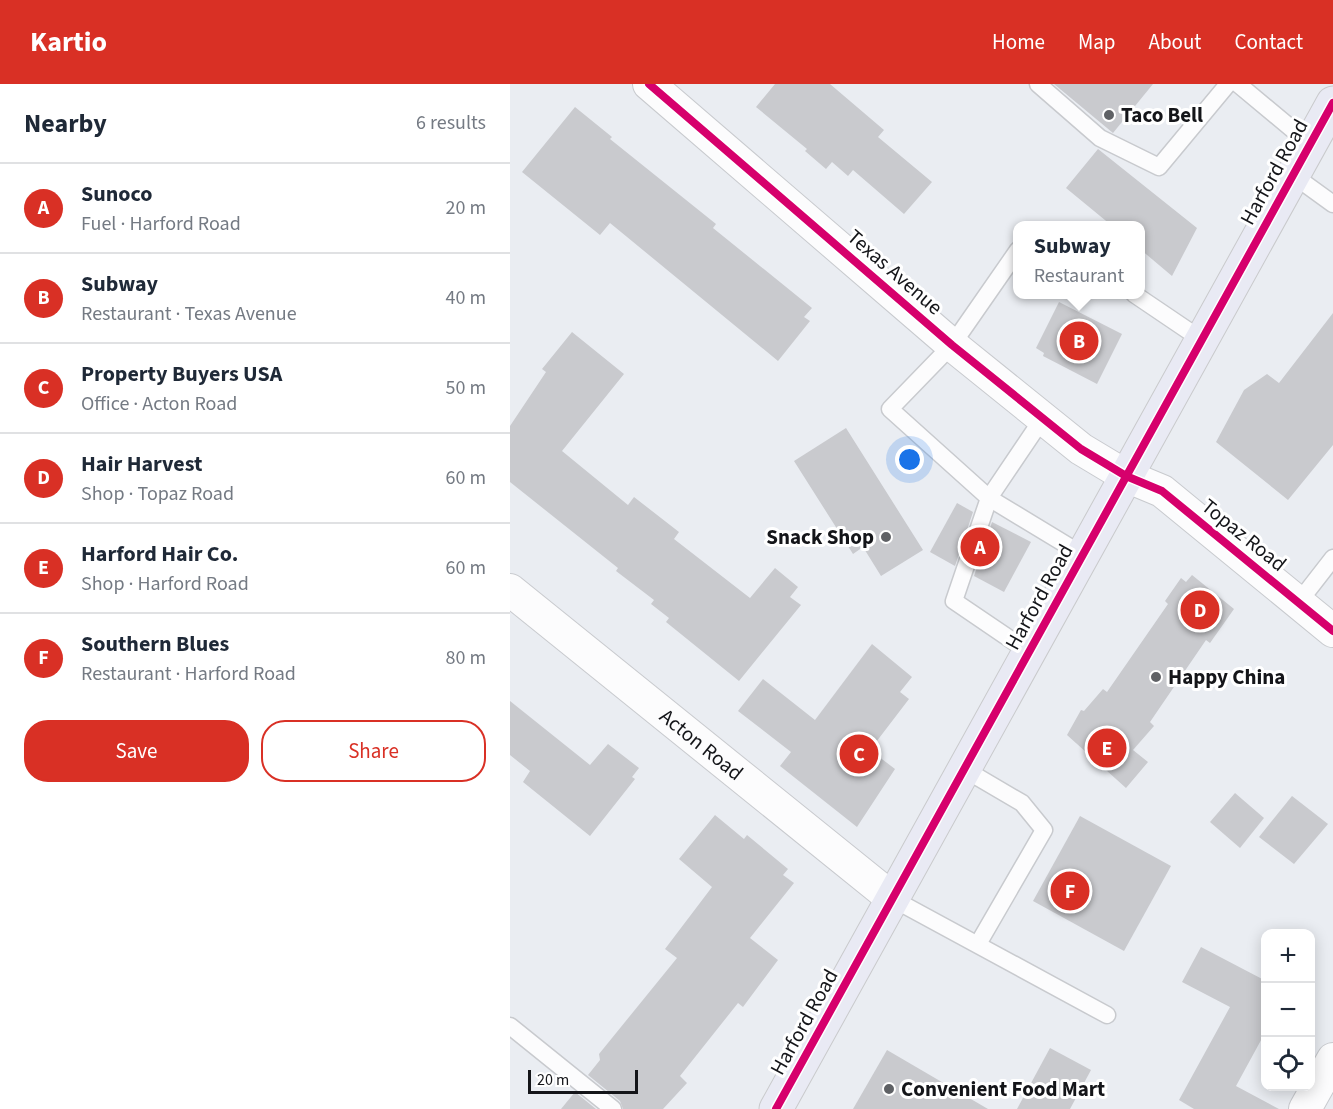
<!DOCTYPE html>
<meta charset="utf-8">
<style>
body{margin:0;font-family:"Source Sans 3",sans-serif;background:#f6f6f7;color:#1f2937}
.controls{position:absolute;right:18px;bottom:18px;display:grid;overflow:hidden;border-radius:12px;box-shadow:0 3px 15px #0003}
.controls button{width:54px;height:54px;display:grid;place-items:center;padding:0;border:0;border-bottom:2px solid #e0e1e3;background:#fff;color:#1f2937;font:30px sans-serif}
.scale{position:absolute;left:18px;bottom:15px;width:110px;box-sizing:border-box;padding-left:6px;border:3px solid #141519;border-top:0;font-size:16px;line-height:21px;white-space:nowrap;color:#141519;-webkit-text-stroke:4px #fff;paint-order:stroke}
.you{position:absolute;left:400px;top:376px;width:21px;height:21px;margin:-15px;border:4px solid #fff;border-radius:50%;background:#1a73e8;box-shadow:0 0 0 9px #1a73e833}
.badge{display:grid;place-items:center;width:39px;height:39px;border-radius:50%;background:#d93025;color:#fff;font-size:20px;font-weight:700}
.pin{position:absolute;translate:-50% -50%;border:3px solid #fff;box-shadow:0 2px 6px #0006}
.popup{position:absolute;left:503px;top:137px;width:132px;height:78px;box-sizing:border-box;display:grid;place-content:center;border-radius:12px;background:#fff;filter:drop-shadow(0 2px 4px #0005);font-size:20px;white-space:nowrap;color:#747a83}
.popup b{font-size:22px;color:#1f2937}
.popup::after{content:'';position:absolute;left:50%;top:100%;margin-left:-12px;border:12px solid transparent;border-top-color:#fff}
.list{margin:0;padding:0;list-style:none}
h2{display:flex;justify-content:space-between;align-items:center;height:78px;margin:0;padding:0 24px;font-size:26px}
h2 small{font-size:20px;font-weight:400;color:#747a83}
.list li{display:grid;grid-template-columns:39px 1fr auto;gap:18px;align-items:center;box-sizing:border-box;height:90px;padding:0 24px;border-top:2px solid #e0e1e3}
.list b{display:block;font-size:22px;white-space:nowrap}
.list p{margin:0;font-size:20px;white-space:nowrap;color:#747a83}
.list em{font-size:20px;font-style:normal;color:#747a83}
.actions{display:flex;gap:12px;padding:18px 24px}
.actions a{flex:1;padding:14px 0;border:2px solid #d93025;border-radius:24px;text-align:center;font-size:21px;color:#d93025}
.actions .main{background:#d93025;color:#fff}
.icon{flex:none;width:33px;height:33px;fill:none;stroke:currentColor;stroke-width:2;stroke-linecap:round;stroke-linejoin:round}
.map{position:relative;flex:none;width:823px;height:1025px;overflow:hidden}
header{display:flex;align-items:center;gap:36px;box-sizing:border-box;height:84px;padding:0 30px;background:#d93025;color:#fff}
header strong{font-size:28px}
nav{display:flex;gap:33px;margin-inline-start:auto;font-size:21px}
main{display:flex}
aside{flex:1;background:#fff}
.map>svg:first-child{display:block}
.building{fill:#c9cace}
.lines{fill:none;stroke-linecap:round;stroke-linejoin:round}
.lane-casing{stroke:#c8cace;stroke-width:19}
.street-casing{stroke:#c8cace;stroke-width:34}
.primary-casing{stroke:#c9cacc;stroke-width:35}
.lane{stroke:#fcfcfd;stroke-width:16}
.street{stroke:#fcfcfd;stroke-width:32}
.primary{stroke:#e9eaf4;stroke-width:33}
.cycleway-casing{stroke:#fff;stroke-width:11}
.cycleway{stroke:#d6006c;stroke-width:8}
.poi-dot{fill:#5f6165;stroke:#fff;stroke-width:2}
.labels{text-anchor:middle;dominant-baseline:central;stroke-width:6;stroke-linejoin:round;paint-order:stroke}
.poi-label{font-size:21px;font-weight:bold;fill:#141519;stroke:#fff;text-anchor:start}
.street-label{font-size:21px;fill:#141519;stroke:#fff}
</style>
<header>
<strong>Kartio</strong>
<nav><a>Home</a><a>Map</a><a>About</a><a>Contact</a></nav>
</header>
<main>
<aside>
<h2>Nearby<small>6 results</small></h2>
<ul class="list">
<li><span class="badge">A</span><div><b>Sunoco</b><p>Fuel · Harford Road</p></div><em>20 m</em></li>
<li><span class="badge">B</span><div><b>Subway</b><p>Restaurant · Texas Avenue</p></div><em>40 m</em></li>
<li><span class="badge">C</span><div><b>Property Buyers USA</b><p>Office · Acton Road</p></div><em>50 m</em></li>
<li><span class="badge">D</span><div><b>Hair Harvest</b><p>Shop · Topaz Road</p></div><em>60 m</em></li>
<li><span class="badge">E</span><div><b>Harford Hair Co.</b><p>Shop · Harford Road</p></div><em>60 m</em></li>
<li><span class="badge">F</span><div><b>Southern Blues</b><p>Restaurant · Harford Road</p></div><em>80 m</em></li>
</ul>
<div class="actions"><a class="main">Save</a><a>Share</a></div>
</aside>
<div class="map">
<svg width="823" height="1025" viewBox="0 0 823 1025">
<rect width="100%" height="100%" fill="#eaedf2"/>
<g class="building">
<path d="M265 0H320L374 46 368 53 422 98 394 130 343 86 338 92 322 78 316 85 295 67 297 65 246 23Z"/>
<path d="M544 0H643L603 49Z"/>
<path d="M65 23 102 53 100 55 206 140 203 144 302 224 294 233 300 237 268 277 100 139 90 151 12 88Z"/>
<path d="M588 65 687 144 662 192 630 165V141H601L556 104Z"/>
<path d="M549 218 612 250 587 300 533 272 534 269 526 264Z"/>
<path d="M823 229V361L778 416 706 358 734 306 757 290 769 299Z"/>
<path d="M62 248 114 290 52 367 118 421 124 413 169 448 164 455 240 514 265 484 288 503 280 513 291 521 229 597 156 538 159 534 141 520 144 516 106 487 108 484 0 398V342L36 288 32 285Z"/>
<path d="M336 344 413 466 371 492 353 463 343 470 284 377Z"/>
<path d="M447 419 463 428 445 482 420 468Z"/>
<path d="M482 438 521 458 494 508 464 492Z"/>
<path d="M682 491 724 525 700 559 696 556 640 638 644 642 623 666 638 678 616 704 557 651 571 626 574 627 593 605 597 608 658 520 655 517 671 494 676 498Z"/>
<path d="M362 560 402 593 390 608 399 615 360 666 385 685 347 743 270 682 281 668 228 627 253 595 305 636Z"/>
<path d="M0 617 80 681 98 660 129 684 122 693 125 695 80 752 13 698 20 687 0 671Z"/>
<path d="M725 709 754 734 730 764 700 738Z"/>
<path d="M782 712 818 740 784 780 749 753Z"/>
<path d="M205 731 234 755 237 751 278 785 273 791 284 799 240 854 268 876 233 923 228 919 170 992 177 999 153 1025H113L110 1017 78 991 90 976 89 970 167 874 155 865 202 803 169 775Z"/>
<path d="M570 732 661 782 614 867 523 817Z"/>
<path d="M691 863 756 897V947L726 1002 769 1025H684L669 1016 720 923 672 898Z"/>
<path d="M540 964 581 986 560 1025H507Z"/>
<path d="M377 966 478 1025H343Z"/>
<path d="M65 1008 86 1025H51Z"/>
</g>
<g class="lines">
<defs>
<g id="lane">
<path d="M528 0 590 54 649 83 718 0"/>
<path d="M728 0 800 60"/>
<path d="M783 91 823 120"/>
<path d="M508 166 442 261 380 325 479 414 444 517 519 568"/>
<path d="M624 210 692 256"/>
<path d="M533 334 479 414 573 471"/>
<path d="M788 519 823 474"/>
<path d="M454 685 512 719 534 746 468 860"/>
<path d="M383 815 597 931"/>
<path d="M0 942 103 1025"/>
</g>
<g id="street">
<path d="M139 0 442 261 571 365 616 392 652 407 823 547"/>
<path id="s1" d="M0 506 383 815"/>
<path d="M795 1025 823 975"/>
</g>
<path id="primary" d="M266 1025 823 19"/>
</defs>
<use href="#lane" class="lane-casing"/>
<use href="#street" class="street-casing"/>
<use href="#primary" class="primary-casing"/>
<use href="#lane" class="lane"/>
<use href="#street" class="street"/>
<use href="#primary" class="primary"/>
<defs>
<g id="cycleway">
<path d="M139 0 442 261 571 365 616 392 652 407 823 547"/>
<path d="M266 1025 823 19"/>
</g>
</defs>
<use href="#cycleway" class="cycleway-casing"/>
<use href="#cycleway" class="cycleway"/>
</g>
<g class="poi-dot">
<circle cx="599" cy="31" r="6"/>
<circle cx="376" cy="453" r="6"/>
<circle cx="646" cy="593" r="6"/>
<circle cx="379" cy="1005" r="6"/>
</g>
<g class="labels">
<g class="poi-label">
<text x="611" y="31">Taco Bell</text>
<text x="364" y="453" text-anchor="end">Snack Shop</text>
<text x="658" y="593">Happy China</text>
<text x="391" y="1005">Convenient Food Mart</text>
</g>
<g class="street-label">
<text transform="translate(764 88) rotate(-61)">Harford Road</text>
<text transform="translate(385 188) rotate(41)">Texas Avenue</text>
<text transform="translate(734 451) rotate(39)">Topaz Road</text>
<text transform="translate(529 513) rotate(-61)">Harford Road</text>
<text stroke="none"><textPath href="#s1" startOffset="246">Acton Road</textPath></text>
<text transform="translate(294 938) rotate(-61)">Harford Road</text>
</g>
</g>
</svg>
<div class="controls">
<button>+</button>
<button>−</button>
<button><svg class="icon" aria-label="locate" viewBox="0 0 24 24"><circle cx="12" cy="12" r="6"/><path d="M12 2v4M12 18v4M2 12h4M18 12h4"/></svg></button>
</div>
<div class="scale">20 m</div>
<div class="you"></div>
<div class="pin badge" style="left:470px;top:463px">A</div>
<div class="pin badge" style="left:569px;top:257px">B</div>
<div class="popup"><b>Subway</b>Restaurant</div>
<div class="pin badge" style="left:349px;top:670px">C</div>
<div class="pin badge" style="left:690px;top:526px">D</div>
<div class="pin badge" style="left:597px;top:664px">E</div>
<div class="pin badge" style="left:560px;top:807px">F</div>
</div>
</main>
